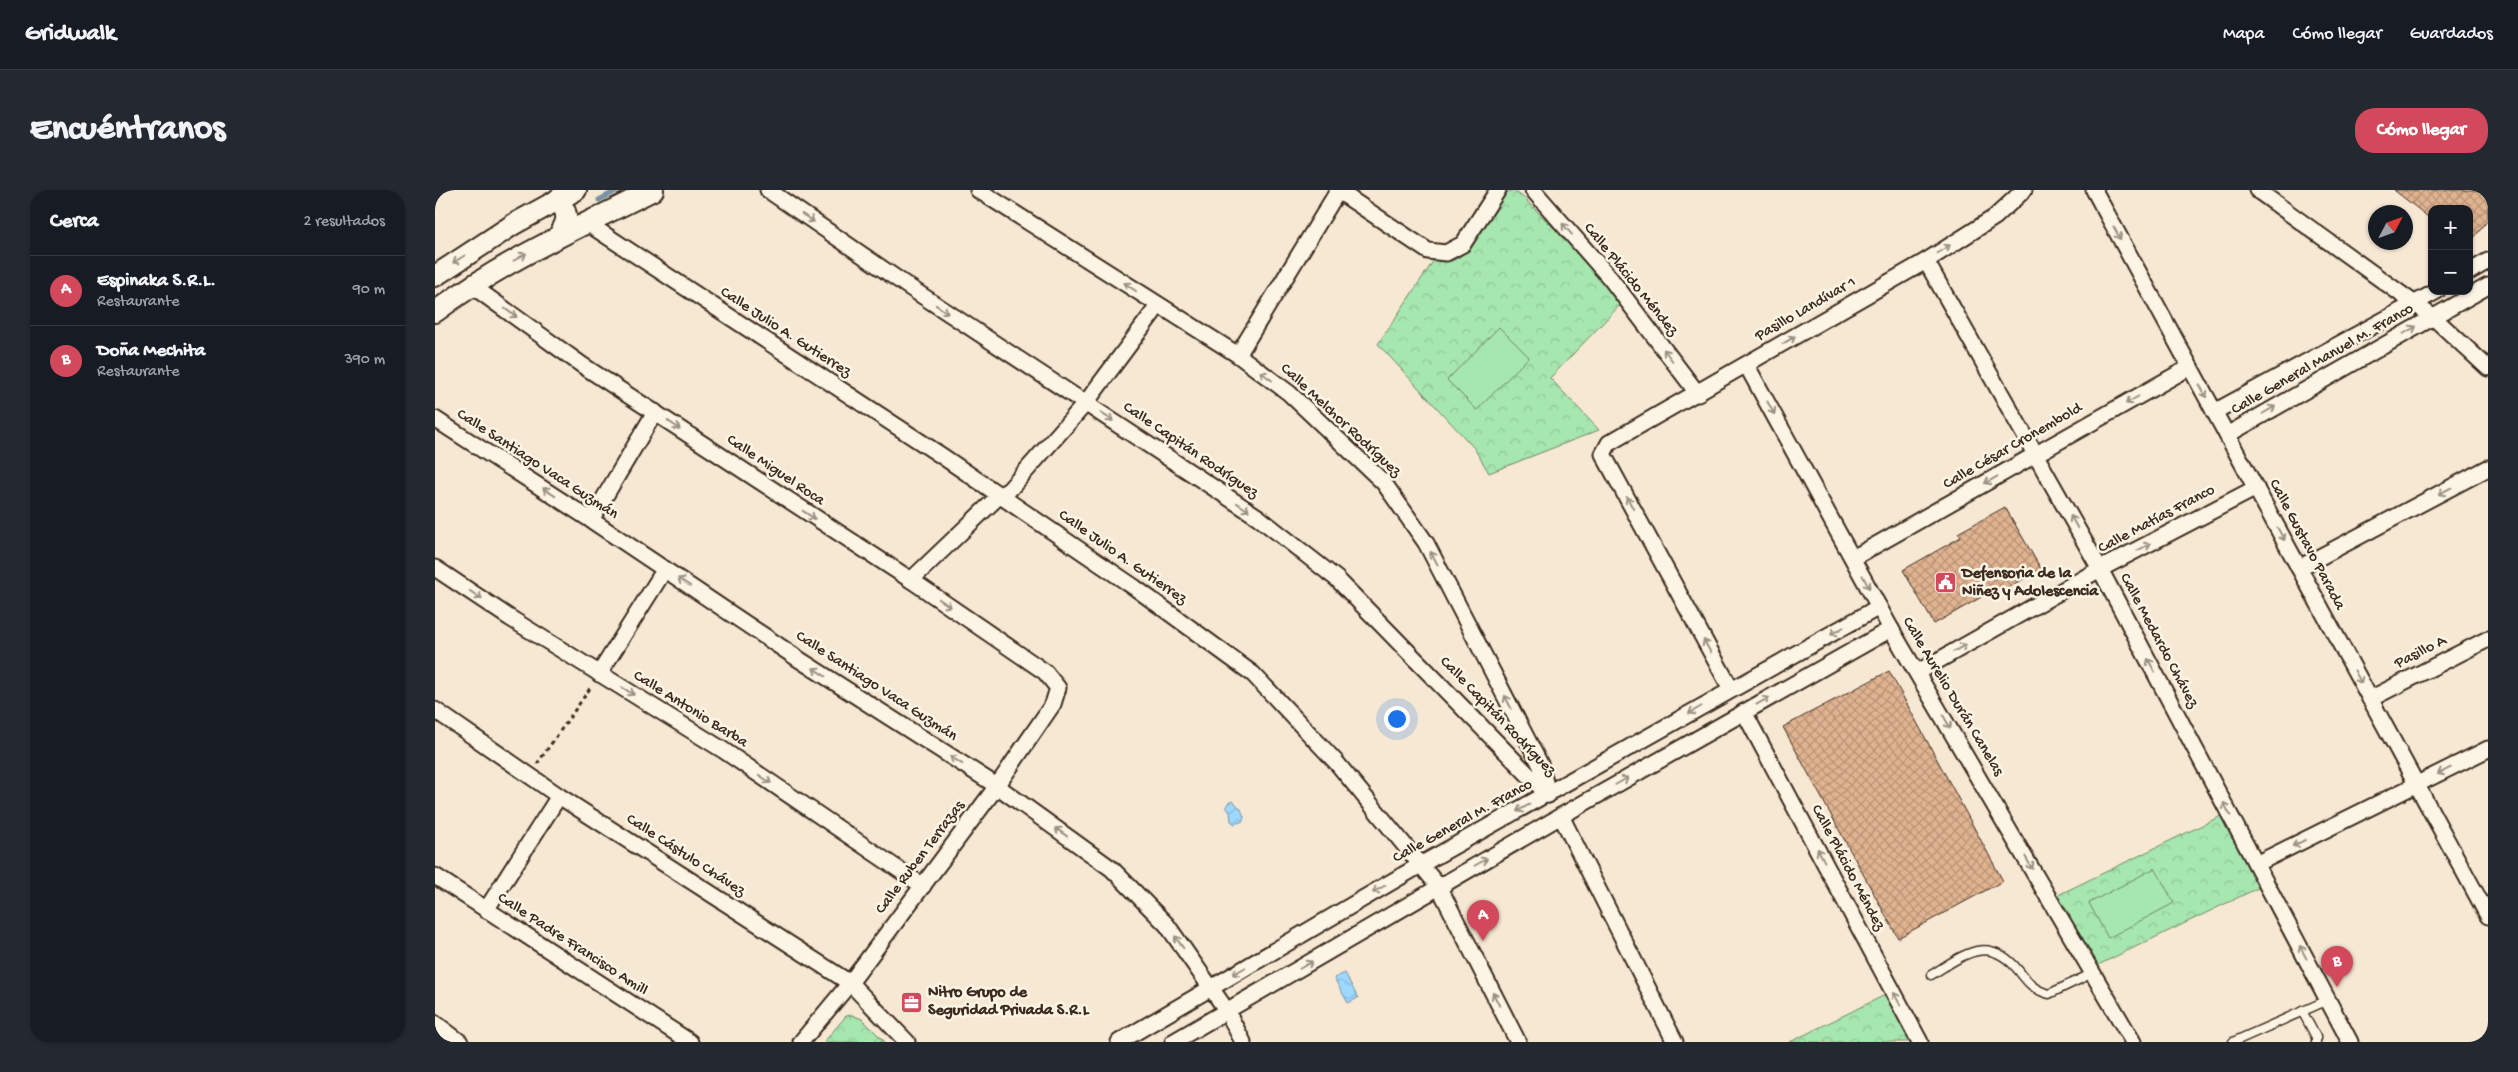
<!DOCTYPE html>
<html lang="es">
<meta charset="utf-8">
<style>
body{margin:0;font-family:"Gochi Hand",sans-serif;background:#242831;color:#f1f3f6}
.controls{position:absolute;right:15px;top:15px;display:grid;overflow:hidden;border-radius:10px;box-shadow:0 1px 4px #0004}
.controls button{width:45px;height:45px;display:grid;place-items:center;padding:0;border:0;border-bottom:1px solid #363941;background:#171b24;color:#f1f3f6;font:25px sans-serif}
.compass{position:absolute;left:1933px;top:15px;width:45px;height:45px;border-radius:50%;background:#171b24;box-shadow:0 1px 4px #0004;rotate:49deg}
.you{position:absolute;left:961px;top:528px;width:18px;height:18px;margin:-12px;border:4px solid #fff;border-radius:50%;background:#1a73e8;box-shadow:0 0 0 8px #1a73e833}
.badge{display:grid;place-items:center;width:32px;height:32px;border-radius:50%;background:#d1495b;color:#fff;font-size:16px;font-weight:700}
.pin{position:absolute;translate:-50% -41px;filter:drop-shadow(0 1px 2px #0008)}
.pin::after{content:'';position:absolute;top:26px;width:18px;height:15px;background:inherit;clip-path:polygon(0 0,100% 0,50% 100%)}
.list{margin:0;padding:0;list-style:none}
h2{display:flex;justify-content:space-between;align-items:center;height:65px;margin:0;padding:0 20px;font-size:21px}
h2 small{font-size:16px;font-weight:400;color:#9ea1a6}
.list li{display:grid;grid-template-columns:32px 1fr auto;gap:15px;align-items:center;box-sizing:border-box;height:70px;padding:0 20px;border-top:1px solid #363941}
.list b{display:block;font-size:19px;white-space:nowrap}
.list p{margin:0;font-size:16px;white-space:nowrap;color:#9ea1a6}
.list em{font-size:16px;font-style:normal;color:#9ea1a6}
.map{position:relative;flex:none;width:2053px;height:852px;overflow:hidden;border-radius:20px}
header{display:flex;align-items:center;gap:30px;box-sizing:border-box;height:70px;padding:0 25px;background:#171b24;border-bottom:1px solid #363941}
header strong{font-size:24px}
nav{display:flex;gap:28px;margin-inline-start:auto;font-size:18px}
.intro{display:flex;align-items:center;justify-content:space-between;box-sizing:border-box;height:120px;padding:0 30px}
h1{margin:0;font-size:35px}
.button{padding:12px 22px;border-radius:20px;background:#d1495b;color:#fff;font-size:18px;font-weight:700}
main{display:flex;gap:30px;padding:0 30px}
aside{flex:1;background:#171b24;border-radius:20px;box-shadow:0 1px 4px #0004}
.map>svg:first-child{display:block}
.forest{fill:url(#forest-crowns);stroke:#708866}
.garden{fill:#a6e6af;stroke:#708866}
.water{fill:url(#water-waves);stroke:#7692a4}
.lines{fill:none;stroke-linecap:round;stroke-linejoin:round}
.stream{stroke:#7692a4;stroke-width:5}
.building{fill:url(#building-cross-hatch);stroke:#3b2a1e}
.service-casing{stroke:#3b2a1e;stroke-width:11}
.minor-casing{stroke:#3b2a1e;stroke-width:19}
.tertiary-casing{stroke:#3b2a1e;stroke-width:24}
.path{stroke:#3b2a1e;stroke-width:3;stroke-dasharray:4 4;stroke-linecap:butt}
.service{stroke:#fcf5e5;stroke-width:8}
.minor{stroke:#fcf5e5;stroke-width:15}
.tertiary{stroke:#fcf5e5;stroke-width:20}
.oneway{stroke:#9c9082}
.labels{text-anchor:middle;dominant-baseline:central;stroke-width:5;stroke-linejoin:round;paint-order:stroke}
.street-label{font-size:16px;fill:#3b2a1e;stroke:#fcf5e5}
.poi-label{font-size:16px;font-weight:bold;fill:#3b2a1e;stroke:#fcf5e5;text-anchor:start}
</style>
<header>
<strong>Gridwalk</strong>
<nav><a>Mapa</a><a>Cómo llegar</a><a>Guardados</a></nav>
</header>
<div class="intro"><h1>Encuéntranos</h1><a class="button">Cómo llegar</a></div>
<main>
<aside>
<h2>Cerca<small>2 resultados</small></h2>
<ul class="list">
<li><span class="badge">A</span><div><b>Espinaka S.R.L.</b><p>Restaurante</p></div><em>90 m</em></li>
<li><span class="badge">B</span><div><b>Doña Mechita</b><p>Restaurante</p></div><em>390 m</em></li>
</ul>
</aside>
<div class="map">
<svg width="2053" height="852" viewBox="0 0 2053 852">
<defs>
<pattern id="forest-crowns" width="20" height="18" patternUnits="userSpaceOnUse" patternTransform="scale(1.25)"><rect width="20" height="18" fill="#a6e6af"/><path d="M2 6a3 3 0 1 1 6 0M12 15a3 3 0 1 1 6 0" fill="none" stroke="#90c596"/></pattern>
<pattern id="water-waves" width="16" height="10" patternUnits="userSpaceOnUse" patternTransform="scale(1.25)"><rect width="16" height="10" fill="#9dd8fe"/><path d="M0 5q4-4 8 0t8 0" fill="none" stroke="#88bad9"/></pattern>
<pattern id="building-cross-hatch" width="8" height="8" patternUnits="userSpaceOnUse" patternTransform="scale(1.25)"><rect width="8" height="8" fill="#e1b491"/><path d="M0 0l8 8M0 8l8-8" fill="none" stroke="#b89376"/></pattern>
</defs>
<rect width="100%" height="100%" fill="#f7e8d4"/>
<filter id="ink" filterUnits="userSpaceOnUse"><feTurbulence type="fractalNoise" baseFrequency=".02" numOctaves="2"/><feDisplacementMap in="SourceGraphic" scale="10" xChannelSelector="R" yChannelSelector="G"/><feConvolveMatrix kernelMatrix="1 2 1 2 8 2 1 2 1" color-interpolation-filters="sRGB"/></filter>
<g filter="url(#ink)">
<g class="forest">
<path d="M1078 0 1089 8 1143 62 1186 114 1115 188 1164 240 1054 283 1039 258 943 154 999 70C1006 71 1014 73 1021 69 1039 59 1058 21 1069 4Z"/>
<path d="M1786 626 1825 697 1663 775 1621 706Z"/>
<path d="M1452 804 1479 852H1355Z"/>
<path d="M417 825 427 829 450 852H389L411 826Z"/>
</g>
<g class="garden">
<path d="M1064 137 1094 167 1042 220 1012 190Z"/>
<path d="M1720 678 1739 713 1673 748 1654 713Z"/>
</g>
<g class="water">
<path d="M798 611 806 619 809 627 808 631 800 634 796 631 795 622 791 617 793 613Z"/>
<path d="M910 783 923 808 913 813 899 788Z"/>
</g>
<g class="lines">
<path class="stream" d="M164 10 183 0"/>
</g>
<g class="building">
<path d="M1959 0H2053V30L2034 54V19H1997V30Z"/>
<path d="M1570 317 1606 379 1560 405 1557 401 1499 434 1468 380 1526 347 1523 343Z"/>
<path d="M1454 481 1568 691 1463 748 1348 537Z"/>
</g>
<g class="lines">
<defs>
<g id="service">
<path d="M1496 785C1529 765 1553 743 1584 781 1593 793 1599 800 1614 804L1658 783"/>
<path d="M1867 821 1881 847V852"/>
<path d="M1798 852 1893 810"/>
</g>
<g id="minor">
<path d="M333 0 471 95 823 327 902 389 1113 605"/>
<path d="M543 0 803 165 854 203 949 293 991 353 1106 576 1113 605"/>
<path d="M902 0 993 61 1011 63 1028 54 1063 0"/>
<path d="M1098 0 1175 88 1263 204"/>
<path d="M1659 0 2053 726"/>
<path d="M1822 0 1998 127 2053 178"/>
<path d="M152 33 507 266 699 397 818 484 901 572 1004 697 1083 852"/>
<path d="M1491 71 1665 379 1915 852"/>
<path d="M2034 82 2053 71"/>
<path d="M36 95 147 175 476 390 610 482 623 498 618 514 562 596 415 793 366 852"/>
<path d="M803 165 903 1"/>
<path d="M1312 176 1456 439 1698 852"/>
<path d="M1779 222 2002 101"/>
<path d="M0 229 156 330 365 470 562 596 677 679 732 735 792 821 808 852"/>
<path d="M1792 245 2053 96"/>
<path d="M156 330 220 222"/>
<path d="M1418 368 1755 177"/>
<path d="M0 378 75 428 288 560 488 696"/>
<path d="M1864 378 2053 278"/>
<path d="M476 390 565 305 574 300 650 214 723 116"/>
<path d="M1483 482 1665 379 1821 298"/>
<path d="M164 484 230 379"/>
<path d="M1296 499 1168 264 1174 253 1491 71 1560 27 1589 0"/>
<path d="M1935 509 2053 449"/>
<path d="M0 520 124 606 415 793 472 852"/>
<path d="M1309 522 1485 852"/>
<path d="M1126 626 1240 852"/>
<path d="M1821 674 2053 559"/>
<path d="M0 686 255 852"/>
<path d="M51 720 124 606"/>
<path d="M0 833 25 852"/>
<path d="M684 852 987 674 1444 417"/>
<path d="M738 852 1126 626 1456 439"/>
</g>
<g id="tertiary">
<path d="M123 47C133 31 135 25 123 9"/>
<path d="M0 86 79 34 141 0"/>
<path d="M0 122C67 71 143 38 218 0"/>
</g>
</defs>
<use href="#service" class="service-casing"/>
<use href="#minor" class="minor-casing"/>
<use href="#tertiary" class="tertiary-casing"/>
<path class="path" d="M102 574 156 497"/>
<use href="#service" class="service"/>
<use href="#minor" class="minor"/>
<use href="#tertiary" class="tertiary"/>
</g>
<defs><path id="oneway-shaft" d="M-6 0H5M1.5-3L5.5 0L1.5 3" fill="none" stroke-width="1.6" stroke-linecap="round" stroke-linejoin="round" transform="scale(1.25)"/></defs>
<g class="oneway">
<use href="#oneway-shaft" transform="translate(373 28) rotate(34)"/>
<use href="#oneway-shaft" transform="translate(1132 39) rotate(-131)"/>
<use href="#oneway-shaft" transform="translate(1682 43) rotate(62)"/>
<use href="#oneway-shaft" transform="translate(1509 59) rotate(-33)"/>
<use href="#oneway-shaft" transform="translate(85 67) rotate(-30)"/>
<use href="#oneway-shaft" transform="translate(24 69) rotate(148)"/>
<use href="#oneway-shaft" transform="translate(695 97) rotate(-145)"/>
<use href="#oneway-shaft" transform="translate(507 119) rotate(34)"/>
<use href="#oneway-shaft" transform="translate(76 123) rotate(36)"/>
<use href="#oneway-shaft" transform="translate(1975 140) rotate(-30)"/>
<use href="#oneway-shaft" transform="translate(1354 150) rotate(-31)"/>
<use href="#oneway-shaft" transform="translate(1233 165) rotate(-127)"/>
<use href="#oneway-shaft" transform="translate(831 186) rotate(-143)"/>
<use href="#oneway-shaft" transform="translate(1768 201) rotate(62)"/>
<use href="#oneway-shaft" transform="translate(1697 210) rotate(150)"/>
<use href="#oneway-shaft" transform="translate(1336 218) rotate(61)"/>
<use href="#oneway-shaft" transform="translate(1834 220) rotate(-30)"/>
<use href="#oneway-shaft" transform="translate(672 227) rotate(33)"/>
<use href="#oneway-shaft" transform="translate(239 235) rotate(34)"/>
<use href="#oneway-shaft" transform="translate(1556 290) rotate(151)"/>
<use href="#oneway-shaft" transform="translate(2010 301) rotate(152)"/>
<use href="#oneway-shaft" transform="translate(114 302) rotate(-147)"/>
<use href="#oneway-shaft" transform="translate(1195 313) rotate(-119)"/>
<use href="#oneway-shaft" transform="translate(808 317) rotate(34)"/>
<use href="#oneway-shaft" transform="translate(374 325) rotate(33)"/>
<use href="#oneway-shaft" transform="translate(1639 332) rotate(-119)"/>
<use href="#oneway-shaft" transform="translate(1846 344) rotate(61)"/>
<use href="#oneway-shaft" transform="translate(1709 357) rotate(-28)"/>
<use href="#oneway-shaft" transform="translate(999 368) rotate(-119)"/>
<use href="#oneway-shaft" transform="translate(249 392) rotate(-146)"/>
<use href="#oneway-shaft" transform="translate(1431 392) rotate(62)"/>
<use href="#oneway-shaft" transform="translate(41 405) rotate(34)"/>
<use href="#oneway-shaft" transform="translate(510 413) rotate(34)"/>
<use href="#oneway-shaft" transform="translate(1402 441) rotate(150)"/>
<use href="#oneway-shaft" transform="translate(1272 456) rotate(-119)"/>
<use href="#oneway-shaft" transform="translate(1525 458) rotate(-29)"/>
<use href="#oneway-shaft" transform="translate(1716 475) rotate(-118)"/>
<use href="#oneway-shaft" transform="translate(384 482) rotate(-147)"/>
<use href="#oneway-shaft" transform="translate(1923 487) rotate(62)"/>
<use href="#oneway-shaft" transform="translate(193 501) rotate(32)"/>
<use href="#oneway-shaft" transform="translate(1328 511) rotate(-29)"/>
<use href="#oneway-shaft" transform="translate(1073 512) rotate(-117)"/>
<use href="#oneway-shaft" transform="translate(1260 520) rotate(150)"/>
<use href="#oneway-shaft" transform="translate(1512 532) rotate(60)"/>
<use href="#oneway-shaft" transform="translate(521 570) rotate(-147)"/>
<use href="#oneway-shaft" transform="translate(2009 581) rotate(153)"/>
<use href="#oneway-shaft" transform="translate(330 589) rotate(34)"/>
<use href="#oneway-shaft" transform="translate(1187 591) rotate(-30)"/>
<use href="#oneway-shaft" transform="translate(1088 618) rotate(151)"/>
<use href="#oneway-shaft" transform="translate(1792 619) rotate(-118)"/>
<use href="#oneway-shaft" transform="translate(626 642) rotate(-144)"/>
<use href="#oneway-shaft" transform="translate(1864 653) rotate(154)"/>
<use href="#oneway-shaft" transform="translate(1386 665) rotate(-118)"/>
<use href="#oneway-shaft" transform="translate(1046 672) rotate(-30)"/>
<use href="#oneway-shaft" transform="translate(1594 673) rotate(60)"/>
<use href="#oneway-shaft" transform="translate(944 699) rotate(150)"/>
<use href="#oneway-shaft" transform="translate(744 752) rotate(-125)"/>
<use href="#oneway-shaft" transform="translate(1868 762) rotate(-118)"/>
<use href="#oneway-shaft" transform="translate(871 775) rotate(-30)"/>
<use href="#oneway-shaft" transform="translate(804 781) rotate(150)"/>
<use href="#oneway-shaft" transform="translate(1061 809) rotate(-117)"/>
<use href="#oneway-shaft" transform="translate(1462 809) rotate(-118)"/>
</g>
</g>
<defs>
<symbol id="civic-square" viewBox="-11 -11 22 22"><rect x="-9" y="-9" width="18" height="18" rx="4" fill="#d1495b" stroke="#fcf5e5"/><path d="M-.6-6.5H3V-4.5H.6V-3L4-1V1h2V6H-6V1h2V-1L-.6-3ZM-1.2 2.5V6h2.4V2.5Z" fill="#fff"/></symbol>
<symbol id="office-square" viewBox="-11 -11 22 22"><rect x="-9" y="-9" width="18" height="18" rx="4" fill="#d1495b" stroke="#fcf5e5"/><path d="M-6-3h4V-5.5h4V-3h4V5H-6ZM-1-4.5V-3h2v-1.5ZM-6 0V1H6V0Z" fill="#fff"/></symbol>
</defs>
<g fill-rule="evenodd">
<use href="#civic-square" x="1498" y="380" width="25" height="25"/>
<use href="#office-square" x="464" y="800" width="25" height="25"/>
</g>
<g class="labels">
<g class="street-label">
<text transform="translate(1195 90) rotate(51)">Calle Plácido Méndez</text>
<text transform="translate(1371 120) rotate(-30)">Pasillo Landívar 1</text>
<text transform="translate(350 143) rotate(33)">Calle Julio A. Gutierrez</text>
<text transform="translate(1888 170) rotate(-30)">Calle General Manuel M. Franco</text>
<text transform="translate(905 231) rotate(43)">Calle Melchor Rodríguez</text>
<text transform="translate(1578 257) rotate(-30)">Calle César Cronembold</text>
<text transform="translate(755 261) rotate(34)">Calle Capitán Rodríguez</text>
<text transform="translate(102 275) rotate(33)">Calle Santiago Vaca Guzmán</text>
<text transform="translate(340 281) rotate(34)">Calle Miguel Roca</text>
<text transform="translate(1722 330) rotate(-28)">Calle Matías Franco</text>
<text transform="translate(1871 355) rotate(62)">Calle Gustavo Parada</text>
<text transform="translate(687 368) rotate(35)">Calle Julio A. Gutierrez</text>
<text transform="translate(1723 451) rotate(62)">Calle Medardo Chávez</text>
<text transform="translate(1986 463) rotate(-27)">Pasillo A</text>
<text transform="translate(441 497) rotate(33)">Calle Santiago Vaca Guzmán</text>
<text transform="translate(1517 507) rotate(59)">Calle Aurelio Durán Canelas</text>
<text transform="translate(255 520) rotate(32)">Calle Antonio Barba</text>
<text transform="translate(1062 527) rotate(46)">Calle Capitán Rodríguez</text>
<text transform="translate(1028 632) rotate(-29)">Calle General M. Franco</text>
<text transform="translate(250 666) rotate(33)">Calle Cástulo Chávez</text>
<text transform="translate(486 668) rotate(-53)">Calle Ruben Terrazas</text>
<text transform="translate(1412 678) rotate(62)">Calle Plácido Méndez</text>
<text transform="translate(137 755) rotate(33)">Calle Padre Francisco Amill</text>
</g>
<g class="poi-label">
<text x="1527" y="384">Defensoria de la<tspan x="1527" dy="18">Niñez y Adolescencia</tspan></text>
<text x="493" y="803">Nitro Grupo de<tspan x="493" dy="18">Seguridad Privada S.R.L</tspan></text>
</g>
</g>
</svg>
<div class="controls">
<button>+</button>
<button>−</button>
</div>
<svg class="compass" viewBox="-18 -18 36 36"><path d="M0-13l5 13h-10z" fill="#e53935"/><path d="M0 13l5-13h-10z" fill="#9ea1a6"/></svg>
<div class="you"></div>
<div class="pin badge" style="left:1048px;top:751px">A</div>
<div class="pin badge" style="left:1902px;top:797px">B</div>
</div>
</main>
